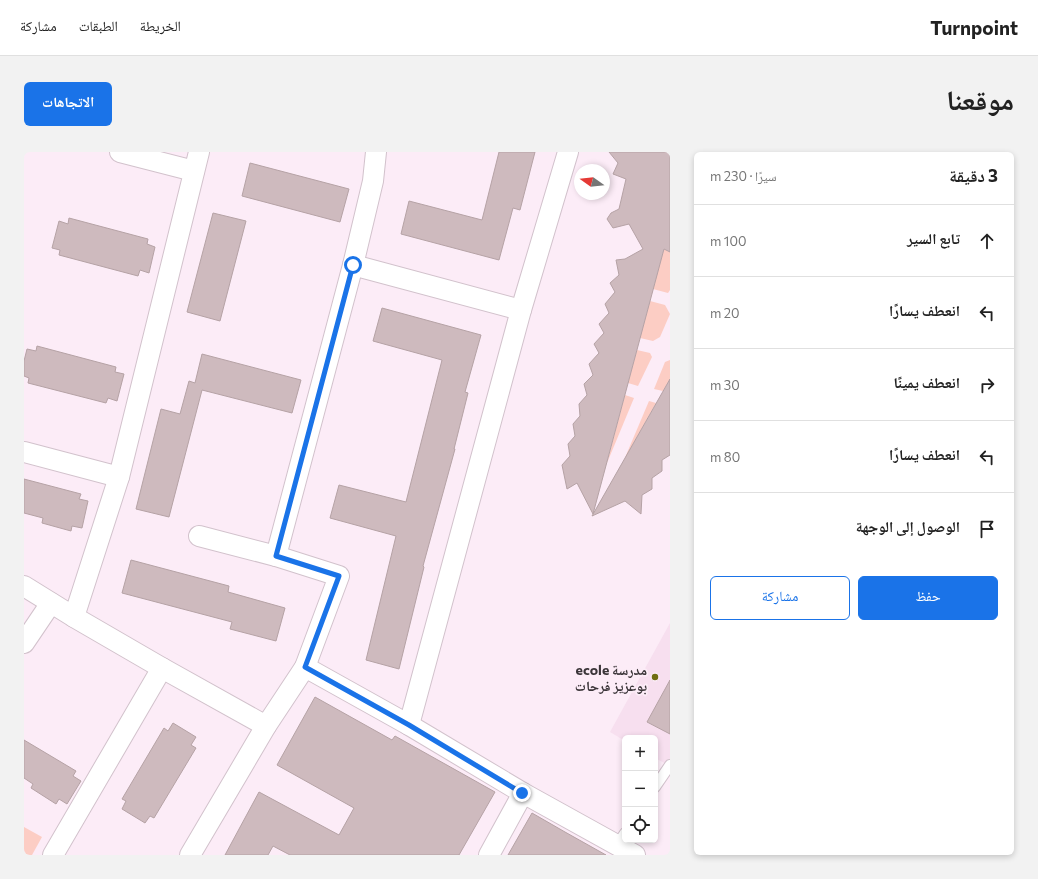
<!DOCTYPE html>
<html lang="ar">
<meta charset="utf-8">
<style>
body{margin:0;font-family:Commissioner,"Noto Naskh Arabic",sans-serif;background:#f2f2f2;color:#222;direction:rtl}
.controls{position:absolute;right:12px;bottom:12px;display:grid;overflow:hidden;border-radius:6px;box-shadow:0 2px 6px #0003}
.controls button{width:36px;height:36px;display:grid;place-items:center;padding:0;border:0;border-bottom:1px solid #e0e0e0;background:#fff;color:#222;font:20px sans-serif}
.compass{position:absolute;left:550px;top:12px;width:36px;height:36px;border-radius:50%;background:#fff;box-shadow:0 2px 6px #0003;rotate:285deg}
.stop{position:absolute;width:12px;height:12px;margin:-9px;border:3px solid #1a73e8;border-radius:50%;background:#fff}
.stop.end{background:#1a73e8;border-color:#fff;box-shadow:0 1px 4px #0008}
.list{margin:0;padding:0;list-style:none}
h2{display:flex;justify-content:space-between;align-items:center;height:52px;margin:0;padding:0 16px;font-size:17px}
h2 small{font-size:13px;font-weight:400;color:#767676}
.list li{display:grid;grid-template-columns:26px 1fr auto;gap:12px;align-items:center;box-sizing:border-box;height:72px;padding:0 16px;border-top:1px solid #e0e0e0}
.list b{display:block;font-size:15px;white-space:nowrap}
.list em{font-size:13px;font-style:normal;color:#767676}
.actions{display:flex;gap:8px;padding:12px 16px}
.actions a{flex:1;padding:9px 0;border:1px solid #1a73e8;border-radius:6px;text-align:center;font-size:14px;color:#1a73e8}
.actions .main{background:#1a73e8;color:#fff}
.icon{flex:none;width:22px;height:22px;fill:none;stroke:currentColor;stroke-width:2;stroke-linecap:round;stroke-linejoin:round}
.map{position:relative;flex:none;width:646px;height:703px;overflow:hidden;direction:ltr;border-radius:6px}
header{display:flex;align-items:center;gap:24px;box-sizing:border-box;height:56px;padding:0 20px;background:#fff;border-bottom:1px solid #e0e0e0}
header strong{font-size:19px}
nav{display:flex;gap:22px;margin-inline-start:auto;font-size:14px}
.intro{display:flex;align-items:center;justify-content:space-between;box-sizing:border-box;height:96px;padding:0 24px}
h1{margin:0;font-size:28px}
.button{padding:10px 18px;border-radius:6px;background:#1a73e8;color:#fff;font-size:14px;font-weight:700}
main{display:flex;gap:24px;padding:0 24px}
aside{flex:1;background:#fff;border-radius:6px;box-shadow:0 2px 6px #0003}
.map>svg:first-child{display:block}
.built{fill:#f7dfef}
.green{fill:#fccdc4}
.building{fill:#cebabe;stroke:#b5a2a5}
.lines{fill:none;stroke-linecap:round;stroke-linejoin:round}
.service-casing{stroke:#d2c2cc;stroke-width:12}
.minor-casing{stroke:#d2c2cc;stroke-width:22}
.service{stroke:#fff;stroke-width:10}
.minor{stroke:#fff;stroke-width:20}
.route{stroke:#1a73e8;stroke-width:5}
.poi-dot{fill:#706f12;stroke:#fcecf7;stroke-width:1.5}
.labels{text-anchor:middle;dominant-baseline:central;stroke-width:3.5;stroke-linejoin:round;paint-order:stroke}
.poi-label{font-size:14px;font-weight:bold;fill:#3b3539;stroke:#fcecf7;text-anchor:end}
</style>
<header>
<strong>Turnpoint</strong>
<nav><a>الخريطة</a><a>الطبقات</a><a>مشاركة</a></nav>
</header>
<div class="intro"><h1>موقعنا</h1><a class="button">الاتجاهات</a></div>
<main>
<aside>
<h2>3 دقيقة<small>سيرًا · 230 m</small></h2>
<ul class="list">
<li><svg class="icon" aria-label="ahead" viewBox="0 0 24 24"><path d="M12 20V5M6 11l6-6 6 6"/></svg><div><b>تابع السير</b></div><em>100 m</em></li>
<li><svg class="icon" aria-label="left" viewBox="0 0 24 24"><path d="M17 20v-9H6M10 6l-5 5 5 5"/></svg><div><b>انعطف يسارًا</b></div><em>20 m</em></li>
<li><svg class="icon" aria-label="right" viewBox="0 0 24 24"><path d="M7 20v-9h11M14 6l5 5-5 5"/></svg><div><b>انعطف يمينًا</b></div><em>30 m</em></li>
<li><svg class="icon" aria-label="left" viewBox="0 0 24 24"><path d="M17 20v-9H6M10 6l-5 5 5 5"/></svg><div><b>انعطف يسارًا</b></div><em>80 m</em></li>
<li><svg class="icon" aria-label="arrive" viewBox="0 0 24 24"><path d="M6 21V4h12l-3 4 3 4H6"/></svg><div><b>الوصول إلى الوجهة</b></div></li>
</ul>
<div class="actions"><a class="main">حفظ</a><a>مشاركة</a></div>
</aside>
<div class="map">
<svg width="646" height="703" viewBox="0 0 646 703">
<rect width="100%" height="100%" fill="#fcecf7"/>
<path class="built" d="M646 471V614L631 606V586H601V589L586 580Z"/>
<g class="green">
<path d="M640 97 646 100V138L644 141 629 137Z"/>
<path d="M626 149 641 153 646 162 636 185 629 189 616 186Z"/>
<path d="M613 198 626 201 628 205 614 234 604 231Z"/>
<path d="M646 208V227L639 239 630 237 641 210Z"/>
<path d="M601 243 610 246 583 311Z"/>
<path d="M625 249 632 251 600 308Z"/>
<path d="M0 675 18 685 8 703H0Z"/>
</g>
<g class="building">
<path d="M475 0H511L496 58 489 56 475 108 377 82 385 49 458 68Z"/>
<path d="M585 0H646V100L640 97 569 362 553 331 543 337 538 313 546 304 544 292 551 284 549 272 556 264 555 252 563 243 560 232 569 223 565 212 575 201 570 192 580 181 575 172 585 161 581 152 591 140 586 131 595 123 592 108 601 107 619 97 605 72 589 76 583 67 587 61 595 57 602 27 589 22 594 11Z"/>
<path d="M226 11 325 37 316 70 218 44Z"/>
<path d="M189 61 222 69 196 169 163 160Z"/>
<path d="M45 66 124 87 123 92 131 95 125 121 116 118 114 124 35 103 36 98 28 96 35 69 44 72Z"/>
<path d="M358 156 457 183 441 240 444 241 430 297H431L399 414 400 415 375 517 342 508 372 384 306 366 315 333 382 350 418 208 349 189Z"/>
<path d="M13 194 92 215 91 220 100 222 93 249 84 246 82 251 4 231 5 226 0 224V209L3 197 12 199Z"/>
<path d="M178 202 277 228 268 261 178 238 145 365 112 357 137 257 156 262 165 229 171 231Z"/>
<path d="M646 227V303L638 308V319L628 326V337L618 343 617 362 601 349 568 364Z"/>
<path d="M0 327 57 342 55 347 64 349 58 376 48 374 47 379 18 371 19 366 0 361Z"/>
<path d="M107 408 205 434 204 440 261 456 252 489 206 477 208 470 98 441Z"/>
<path d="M646 528V582L623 570Z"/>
<path d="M291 545 368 588 371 584 471 640 435 703H266L249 694 244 703H201L235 640 315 683 330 656 253 613Z"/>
<path d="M149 571 172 585 167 593 172 596 130 666 126 664 121 671 98 657 102 649 98 647 140 576 144 579Z"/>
<path d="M0 588 52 619 49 624 57 629 43 652 35 647 32 652 7 636 9 632 0 626Z"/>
<path d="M508 661 541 680 582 703H484Z"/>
</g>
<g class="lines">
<defs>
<g id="service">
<path d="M631 635 646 613"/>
<path d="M593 693 601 681"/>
</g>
<g id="minor">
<path d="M96 0 170 19"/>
<path d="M329 113 497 158"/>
<path d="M0 300 95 325"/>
<path d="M175 384 252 404 315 424 281 515"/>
<path d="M252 404 329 113 349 29 352 0"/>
<path d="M0 434 50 465 95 325 175 0"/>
<path d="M50 465 138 516 242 574"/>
<path d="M0 491 27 451"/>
<path d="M385 573 497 158 544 0"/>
<path d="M499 641 611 703"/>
<path d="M29 703 138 516"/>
<path d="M166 703 242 574 281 515 385 573 499 641 465 703"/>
</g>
</defs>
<use href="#service" class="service-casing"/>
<use href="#minor" class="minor-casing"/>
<use href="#service" class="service"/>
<use href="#minor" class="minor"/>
</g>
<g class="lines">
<path class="route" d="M329 113 252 404 315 424 281 515 385 573 498 641"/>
</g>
<circle class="poi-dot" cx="631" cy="525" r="4"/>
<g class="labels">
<g class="poi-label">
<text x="623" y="517">ecole مدرسة<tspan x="623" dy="16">بوعزيز فرحات</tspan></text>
</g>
</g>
</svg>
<div class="controls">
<button>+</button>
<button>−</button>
<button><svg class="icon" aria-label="locate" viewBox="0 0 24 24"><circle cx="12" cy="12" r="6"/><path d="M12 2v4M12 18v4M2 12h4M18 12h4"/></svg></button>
</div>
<svg class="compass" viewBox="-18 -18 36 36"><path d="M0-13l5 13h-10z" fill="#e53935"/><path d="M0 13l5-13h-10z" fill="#767676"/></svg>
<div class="stop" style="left:329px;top:113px"></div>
<div class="stop end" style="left:498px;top:641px"></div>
</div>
</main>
